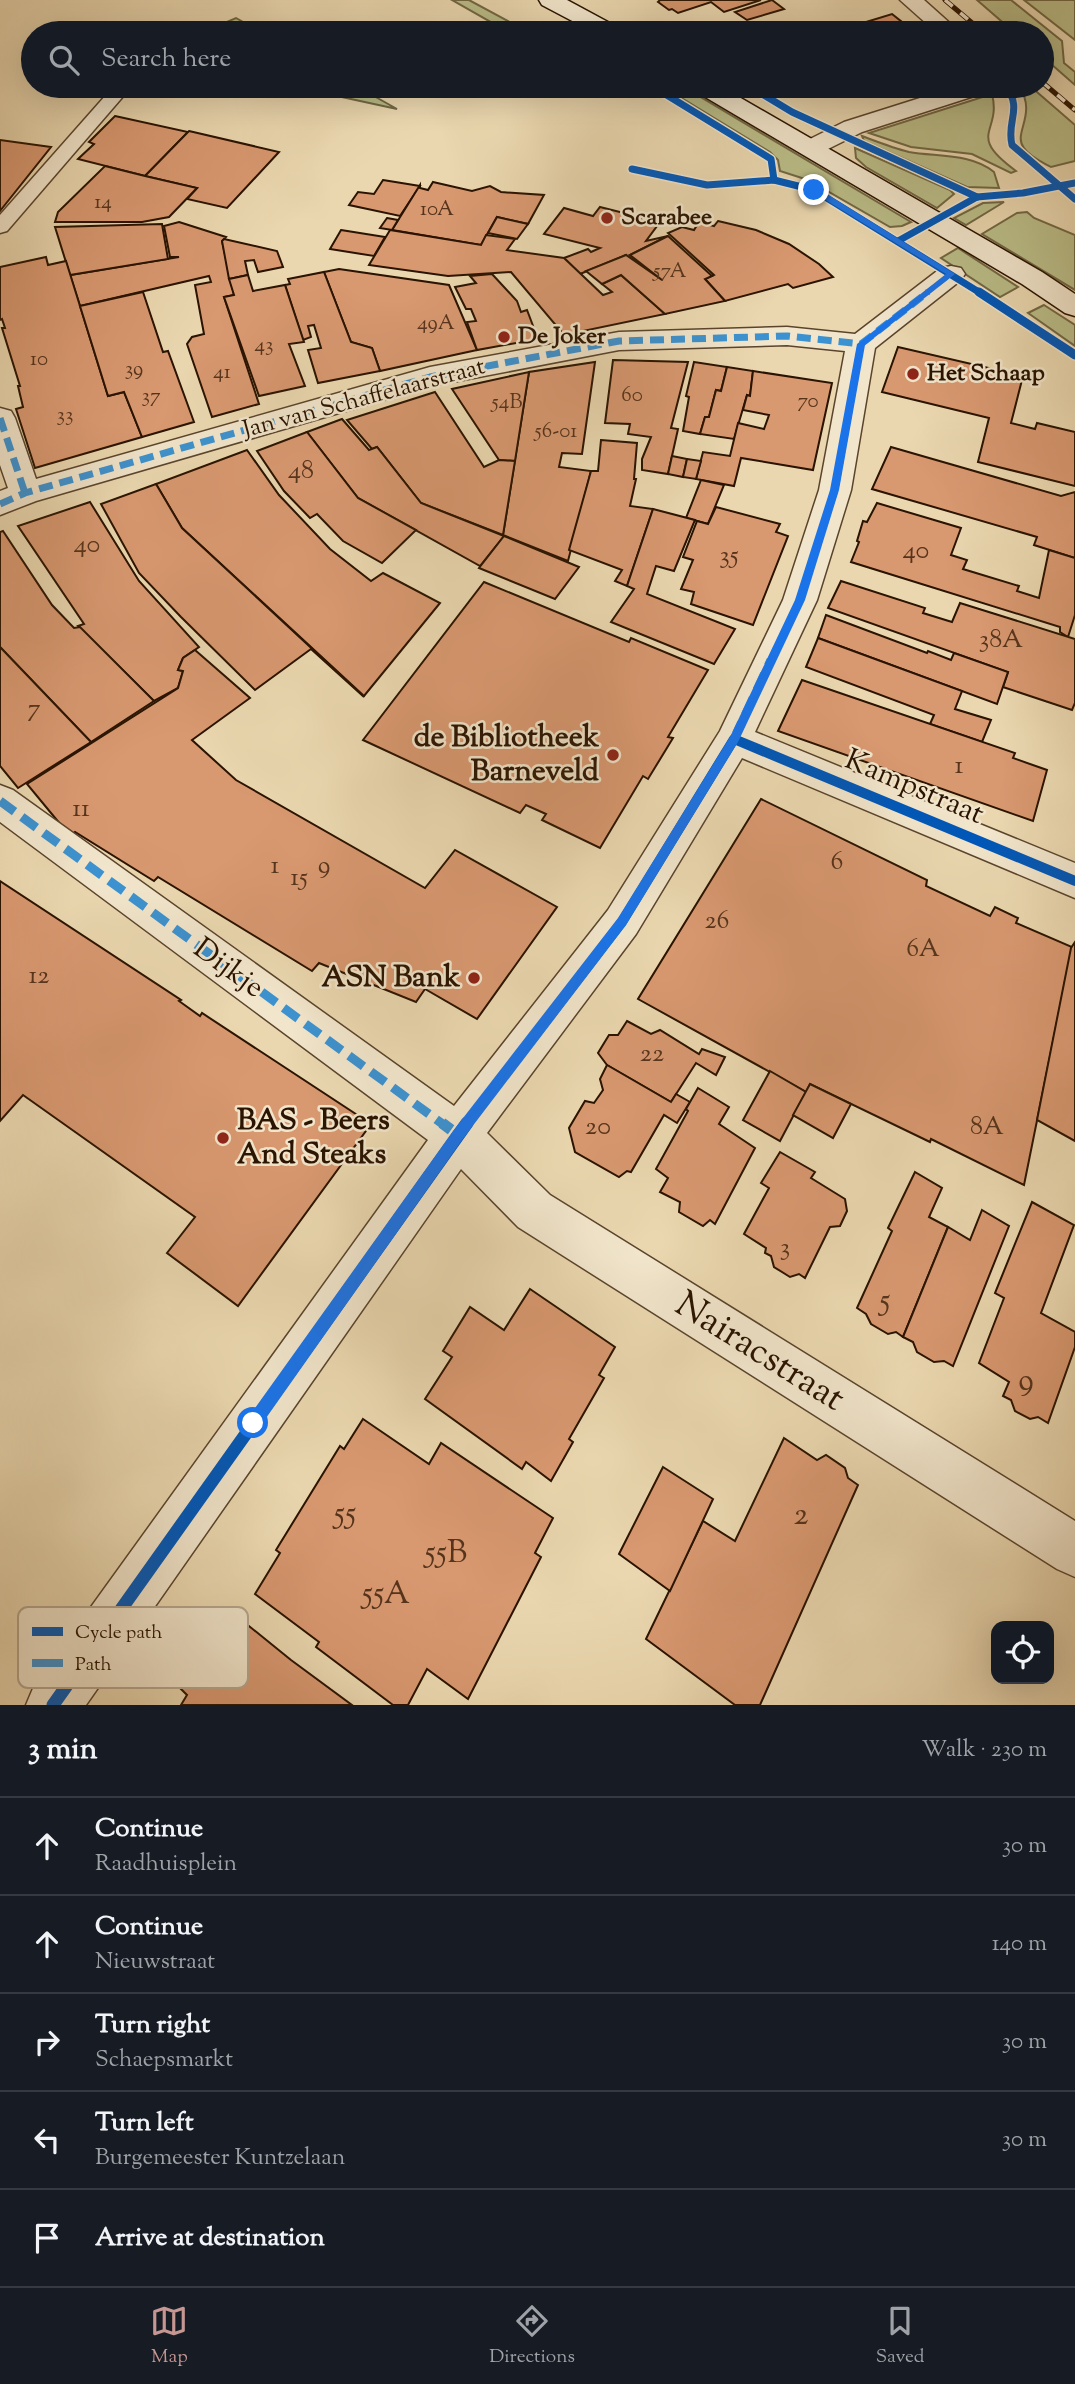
<!DOCTYPE html>
<meta charset="utf-8">
<style>
body{margin:0;font-family:"Sorts Mill Goudy",serif;background:#242831;color:#f1f3f6}
.controls{position:absolute;right:21px;bottom:21px;display:grid;overflow:hidden;border-radius:14px;box-shadow:0 7px 28px #0002}
.controls button{width:63px;height:63px;display:grid;place-items:center;padding:0;border:0;border-bottom:2px solid #363941;background:#171b24;color:#f1f3f6;font:35px sans-serif}
.stop{position:absolute;width:21px;height:21px;margin:-16px;border:5px solid #1a73e8;border-radius:50%;background:#fff}
.stop.end{background:#1a73e8;border-color:#fff;box-shadow:0 2px 7px #0008}
.list{margin:0;padding:0;list-style:none}
h2{display:flex;justify-content:space-between;align-items:center;height:91px;margin:0;padding:0 28px;font-size:30px}
h2 small{font-size:23px;font-weight:400;color:#9ea1a6}
.list li{display:grid;grid-template-columns:46px 1fr auto;gap:21px;align-items:center;box-sizing:border-box;height:98px;padding:0 28px;border-top:2px solid #363941}
.list b{display:block;font-size:26px;white-space:nowrap}
.list p{margin:0;font-size:23px;white-space:nowrap;color:#9ea1a6}
.list em{font-size:23px;font-style:normal;color:#9ea1a6}
.icon{flex:none;width:38px;height:38px;fill:none;stroke:currentColor;stroke-width:2;stroke-linecap:round;stroke-linejoin:round}
.map{position:relative;flex:none;width:1075px;height:1705px;overflow:hidden}
.search{position:absolute;background:#171b24;box-shadow:0 7px 28px #0002;left:21px;right:21px;top:21px;height:77px;display:flex;align-items:center;gap:18px;box-sizing:border-box;padding:0 24px;border-radius:38px;color:#9ea1a6;font-size:26px}
.sheet{height:581px;background:#171b24}
nav{display:flex;justify-content:space-around;align-items:center;box-sizing:border-box;height:98px;border-top:2px solid #363941;background:#171b24;font-size:19px;color:#9ea1a6}
nav a{display:grid;justify-items:center;gap:4px}
nav .on{color:#c59692}
.map>svg:first-child{display:block}
.green{fill:#babd88;stroke:#726844;stroke-width:2}
.building{fill:#d89870;stroke:#2a1300;stroke-width:2}
.lines{fill:none;stroke-linecap:round;stroke-linejoin:round}
.lane-casing{stroke:#5a442c;stroke-width:3}
.street-casing{stroke:#5a442c;stroke-width:3}
.secondary-casing{stroke:#2a1300;stroke-width:3}
.lane{fill:#f1e5cb;fill-rule:evenodd}
.street{fill:#f1e5cb;fill-rule:evenodd}
.secondary{fill:#f1e5cb;fill-rule:evenodd}
.rail-casing{stroke:#2a1300;stroke-width:5}
.rail{stroke:#f1e5cb;stroke-width:3.5;stroke-dasharray:10;stroke-linecap:butt}
.quiet-far3{stroke:#3c92d0;stroke-width:5;stroke-dasharray:11 5;stroke-linecap:butt}
.quiet-far2{stroke:#3c92d0;stroke-width:7;stroke-dasharray:14 7;stroke-linecap:butt}
.quiet-far1{stroke:#3c92d0;stroke-width:9;stroke-dasharray:18 9;stroke-linecap:butt}
.quiet{stroke:#3c92d0;stroke-width:11;stroke-dasharray:22 11;stroke-linecap:butt}
.cycleway-far3-casing{stroke:#f1e5cb;stroke-width:10}
.cycleway-far2-casing{stroke:#f1e5cb;stroke-width:12}
.cycleway-far1-casing{stroke:#f1e5cb;stroke-width:15}
.cycleway-casing{stroke:#f1e5cb;stroke-width:18}
.cycleway-far3{stroke:#0057b8;stroke-width:7}
.cycleway-far2{stroke:#0057b8;stroke-width:9}
.cycleway-far1{stroke:#0057b8;stroke-width:10}
.cycleway{stroke:#0057b8;stroke-width:13}
.route{fill:#1a73e8}
.poi-dot{fill:#8f2418;stroke:#f1e5cb;stroke-width:2.5}
.labels{text-anchor:middle;dominant-baseline:central;stroke-width:5;stroke-linejoin:round;paint-order:stroke}
.far-number-label{font-size:21px;fill:#56341c}
.far-poi-label{font-size:24px;font-weight:bold;fill:#2a1300;stroke:#f1e5cb;text-anchor:start}
.far-street-label{font-size:24px;fill:#2a1300;stroke:#f1e5cb}
.number-label{font-size:26px;fill:#56341c}
.poi-label{font-size:30px;font-weight:bold;fill:#2a1300;stroke:#f1e5cb;text-anchor:end}
.street-label{font-size:30px;fill:#2a1300;stroke:#f1e5cb}
.near-number-label{font-size:32px;fill:#56341c}
.near-street-label{font-size:37px;fill:#2a1300;stroke:#f1e5cb}
.key{fill:#f1e5cb;stroke:#b5a68e;stroke-width:2}
.key-label{font-size:19px;fill:#2a1300}
</style>
<div class="map">
<svg width="1075" height="1705" viewBox="0 0 1075 1705">
<rect width="100%" height="100%" fill="#ead7af"/>
<filter id="stains"><feTurbulence type="fractalNoise" baseFrequency=".00286" numOctaves="4"/><feColorMatrix values="0 0 0 0 .2 0 0 0 0 .09 0 0 0 0 .02 0 0 0 .5 -.17"/></filter>
<radialGradient id="worn" r=".72"><stop offset=".6" stop-color="#630" stop-opacity="0"/><stop offset="1" stop-color="#630" stop-opacity=".3"/></radialGradient>
<g class="green">
<path d="M452 0H469L530 33H510Z"/>
<path d="M977 0H1011L1062 41 1064 63 1075 72V85L1042 56V33H1015Z"/>
<path d="M1024 0H1075V40Z"/>
<path d="M236 18 263 33H201Z"/>
<path d="M291 86H356L397 109Z"/>
<path d="M662 86H680L687 89 911 222 902 226 890 227 808 180 780 171 778 160 770 152Z"/>
<path d="M1019 86H1030L1075 125V161L1051 167C1042 162 1030 157 1024 148 1012 133 1038 115 1019 86Z"/>
<path d="M992 94C1002 133 965 134 1016 171L1011 173 972 154 911 147 869 133Z"/>
<path d="M862 136C878 142 893 148 909 152 937 157 971 153 994 172L999 188 967 187 864 141Z"/>
<path d="M855 148 950 190 954 194 937 208 866 167 856 158Z"/>
<path d="M1004 202 966 225 954 218 983 203Z"/>
<path d="M1027 212 1034 218 1075 235V290L982 234 1017 213Z"/>
<path d="M958 248 1018 287 1000 297 941 258Z"/>
<path d="M1044 305 1075 325V346L1028 313Z"/>
</g>
<g class="building">
<path d="M660 0H761L724 12 711 2 678 13 672 9 669 10 658 2Z"/>
<path d="M772 0 784 9 747 20 735 12Z"/>
<path d="M892 14 902 22 896 23 910 33H882L886 32 866 22Z"/>
<path d="M115 116 188 132 145 176 78 159 94 144 89 142Z"/>
<path d="M189 131 279 152 227 208 187 199 197 188 145 176Z"/>
<path d="M0 140 51 147 0 211Z"/>
<path d="M105 166 145 176 197 188 169 217 142 222H55L58 212Z"/>
<path d="M383 180 420 186 400 216 349 205 358 192 374 194Z"/>
<path d="M433 182 472 191 490 186 501 192 544 195 528 224 497 217 481 245 392 230 420 185V188L428 190Z"/>
<path d="M600 207 660 222 646 241 668 236 630 255 662 280 626 255 580 274 564 258 588 249 591 252 600 248 544 234 564 208 593 216Z"/>
<path d="M497 217 528 224 517 239 488 233Z"/>
<path d="M387 218 398 220 392 230 380 228Z"/>
<path d="M718 221 756 230 789 244 819 264 833 277 793 288 788 284 725 301 705 279 714 275 668 233 682 227 694 230 699 222 714 226Z"/>
<path d="M179 222 226 237 222 241 234 295 224 297 259 404 212 417 187 344 192 337 204 334 195 285 211 282 209 276 80 306 70 275 179 257H170L164 226Z"/>
<path d="M162 224 168 259 70 275 55 227Z"/>
<path d="M341 230 385 237 374 256 330 249Z"/>
<path d="M390 230 481 245 486 235 515 239 507 250 564 258 603 295 612 292 602 284 621 275 665 314 564 335 511 272 448 276 369 265Z"/>
<path d="M668 236 712 276 705 279 725 301 665 314 621 275 602 284 586 271 626 255 662 280 630 255Z"/>
<path d="M224 239 277 251 283 267 258 272 254 260 245 261 248 275 229 279 222 241Z"/>
<path d="M46 257 48 265 66 261 108 396 124 392 142 437 35 468 16 409 23 407 18 386H20L2 328H5L2 319 0 320V267Z"/>
<path d="M339 269 449 285 477 350 380 371 372 348 351 342 324 272Z"/>
<path d="M324 272 351 342 372 348 380 371 318 383 308 350 321 348 314 325 308 326 311 337 303 340 285 285 290 284 288 279Z"/>
<path d="M492 274 517 301 521 312 527 310 538 339 477 350 467 322 476 321 471 309H466L455 287 476 283 470 276Z"/>
<path d="M248 275 253 291 285 285 304 342 289 344 305 386 259 396 224 297 234 295 229 279Z"/>
<path d="M143 292 163 352 168 351 194 422 142 437 124 392 108 396 80 306Z"/>
<path d="M898 347 1023 376 1011 423 1035 429 1037 423 1075 432V486L978 462 989 418 882 392Z"/>
<path d="M613 360 688 362 671 428 678 429 668 474 642 470V459L651 437 628 434 630 424 605 423Z"/>
<path d="M595 362 582 454 562 453 559 467 591 471 568 561 503 535 529 372Z"/>
<path d="M694 362 727 367 721 391 716 390 709 417H705L700 434 683 431 689 397 686 396Z"/>
<path d="M727 367 753 371 750 396 747 395 734 439 700 434 705 417H709L716 390 721 391Z"/>
<path d="M753 371 832 383 813 470 741 458 734 486 696 479 703 452 730 456 738 423 764 429 769 415 743 410 747 395 750 396Z"/>
<path d="M529 372 515 461 499 460 452 389Z"/>
<path d="M435 392 484 467 499 460 515 461 503 535 421 503 377 447 372 449 347 420Z"/>
<path d="M342 419 369 450 377 447 421 503 504 536 480 566 358 498 307 432Z"/>
<path d="M307 432 358 498 416 530 382 563 343 541 317 514 310 518 284 491 257 451Z"/>
<path d="M601 440 637 443 634 479H636L630 506 653 509 627 586 615 581 622 570 569 550 591 471H598Z"/>
<path d="M891 447 1061 496 1075 492V558L1034 545 1037 537 872 489Z"/>
<path d="M247 450 279 495 330 549 371 581 383 573 440 603 364 696 182 528 156 484Z"/>
<path d="M672 456 687 459 683 477 668 474Z"/>
<path d="M687 459 701 461 696 479 683 477Z"/>
<path d="M701 480 724 485 708 524 686 518Z"/>
<path d="M156 484 182 528 364 697 311 649 255 690 181 617 139 573 101 504Z"/>
<path d="M90 502 139 581 199 647 183 658 178 670 183 671 178 688 154 701 78 626 84 624 18 526Z"/>
<path d="M877 503 961 528 951 555 967 560 963 569 1019 586 1017 591 1039 598 1049 550 1075 558V615L1068 637 1060 632V627L851 562 859 542 857 541 863 521 867 522Z"/>
<path d="M716 507 780 524 776 532 788 536 753 625 691 604 694 592 681 589 693 560 683 557 697 521 708 524Z"/>
<path d="M653 509 695 520 674 571 656 566 647 594 735 629 714 664 611 622 634 589 627 586Z"/>
<path d="M3 531 52 605 74 628 80 627 154 701 91 742 0 647V532Z"/>
<path d="M504 536 579 567 555 599 479 568Z"/>
<path d="M841 581 925 608 923 613 952 622 960 603 1075 639V703L1072 710 1003 687 1008 672 828 608Z"/>
<path d="M484 582 629 642 631 638 708 670 668 737 673 738 648 779 643 776 600 848 542 820 546 814 526 805 520 813 363 740Z"/>
<path d="M826 615 927 653 928 651 951 660 954 653 1008 672 997 704 818 638Z"/>
<path d="M818 638 962 691 955 709 991 720 982 742 930 724 934 715 806 667Z"/>
<path d="M0 647 91 742 18 788 0 766Z"/>
<path d="M195 650 250 698 192 740 236 780 425 888 455 850 557 907 477 1019 425 989 416 1002 319 963 312 971 158 877 154 881 75 832 70 836 27 784 178 688 183 671 178 670 183 658Z"/>
<path d="M802 680 1015 753 1013 758 1047 770 1033 821 778 731Z"/>
<path d="M761 799 927 880 926 886 990 916 995 907 1018 918 1016 923 1072 947 1024 1185 931 1139 930 1142 810 1084 806 1092 638 999Z"/>
<path d="M0 881 181 1000 179 1001 200 1016 202 1013 371 1124 238 1306 167 1253 195 1217 23 1095 0 1121Z"/>
<path d="M1075 942V1141L1037 1120 1071 948Z"/>
<path d="M627 1021 651 1034 660 1030 699 1054 702 1049 725 1057 716 1075 696 1063 671 1102 607 1065 598 1053 609 1035H618Z"/>
<path d="M607 1065 671 1102 676 1094 690 1102 677 1123 664 1115 631 1172 627 1171 619 1177 575 1152 569 1128 585 1101 594 1103 603 1090 600 1079Z"/>
<path d="M770 1071 806 1092 780 1141 743 1120Z"/>
<path d="M810 1084 851 1104 833 1138 793 1115Z"/>
<path d="M698 1088 729 1107 719 1124 755 1148 715 1224 710 1220 703 1226 679 1212 680 1202 660 1192 668 1178 656 1169 688 1111 686 1109Z"/>
<path d="M780 1152 815 1172 811 1178 845 1199 847 1211 840 1226 830 1227 805 1278 799 1274 790 1277 774 1267 771 1256 765 1253 766 1248 744 1234 769 1188 761 1183Z"/>
<path d="M915 1172 942 1188 929 1217 948 1227 903 1337 896 1332 888 1334 871 1324 866 1314 857 1308 892 1231 888 1228Z"/>
<path d="M1032 1202 1074 1225 1041 1313 1075 1332V1347L1048 1423 1038 1417 1030 1419 1015 1411 1011 1400 1003 1396 1009 1382 979 1363 1004 1298 995 1293Z"/>
<path d="M982 1210 1009 1226 953 1366 944 1361 934 1362 917 1352 913 1342 903 1337 948 1227 970 1240Z"/>
<path d="M530 1289 615 1347 599 1375 604 1378 569 1439 573 1442 551 1481 526 1462 522 1469 425 1399 452 1357 443 1351 470 1307 504 1330Z"/>
<path d="M363 1419 429 1464 441 1443 553 1518 535 1553 541 1557 468 1699 427 1669 408 1705H393L316 1647 319 1642 255 1594 280 1553 276 1550 340 1446 344 1449Z"/>
<path d="M784 1438 817 1460 826 1455 845 1468 848 1478 858 1485 760 1705H735L646 1639 703 1521 735 1541Z"/>
<path d="M663 1467 713 1499 670 1591 619 1554Z"/>
<path d="M228 1609 291 1660 352 1705H181L187 1695 179 1687Z"/>
</g>
<g class="lines">
<defs>
<path id="lane" d="M114 86H132L7 231 0 233V215Z"/>
<g id="street">
<path d="M900 0H924L961 33H937Z"/>
<path d="M958 86H994L990 91 862 132 820 153 811 155 802 153 799 148 802 143 844 122Z"/>
<path d="M951 266 961 268 965 274 961 280 875 348 851 490 817 600 755 732 1075 863V898L742 758 636 934 487 1133 550 1195 1075 1521V1577L1057 1569 518 1227 461 1169 86 1705H26L34 1686 428 1140 0 822V785L13 790 454 1106 608 910 720 731 783 600 819 490 845 351 787 345 619 350 432 386 36 501 0 515V491L8 488 0 465V408L11 411 15 418 36 479 430 367 619 332 787 327 855 334 941 268Z"/>
</g>
<g id="secondary">
<path d="M539 0H567L619 28 622 33H595L542 5Z"/>
<path d="M691 86H720L1042 272 1075 294V316L1065 313 1022 284 695 91Z"/>
</g>
</defs>
<use href="#lane" class="lane-casing"/>
<use href="#street" class="street-casing"/>
<use href="#secondary" class="secondary-casing"/>
<use href="#lane" class="lane"/>
<use href="#street" class="street"/>
<use href="#secondary" class="secondary"/>
<defs>
<g id="rail">
<path d="M945 0 984 33"/>
<path d="M1042 82 1075 110"/>
</g>
</defs>
<use href="#rail" class="rail-casing"/>
<use href="#rail" class="rail"/>
<path class="quiet-far3" d="M925 294 951 274"/>
<g class="quiet-far2">
<path d="M861 344 928 292"/>
<path d="M0 418 25 493"/>
<path d="M0 504 25 493 430 377 619 341 787 336 861 344"/>
<path d="M770 662 800 600 835 490 861 344"/>
</g>
<g class="quiet-far1">
<path d="M734 739 771 660"/>
<path d="M0 801 444 1125"/>
</g>
<path class="quiet" d="M442 1123 458 1135"/>
<defs>
<g id="cycleway-far3">
<path d="M652 86 771 159 774 180"/>
<path d="M749 86 792 112 977 197"/>
<path d="M1006 86C1023 110 1006 121 1012 145L1075 199"/>
<path d="M632 169 707 185 774 180 814 190 982 294"/>
<path d="M898 241 977 197 1023 193 1075 183"/>
</g>
<path id="cycleway-far2" d="M979 292 1075 355"/>
<path id="cycleway-far1" d="M466 1125 622 922 734 739 1075 881"/>
<path id="cycleway" d="M53 1705 467 1123"/>
</defs>
<use href="#cycleway-far3" class="cycleway-far3-casing"/>
<use href="#cycleway-far2" class="cycleway-far2-casing"/>
<use href="#cycleway-far1" class="cycleway-far1-casing"/>
<use href="#cycleway" class="cycleway-casing"/>
<use href="#cycleway-far3" class="cycleway-far3"/>
<use href="#cycleway-far2" class="cycleway-far2"/>
<use href="#cycleway-far1" class="cycleway-far1"/>
<use href="#cycleway" class="cycleway"/>
</g>
<path class="route" d="M811 188H817L955 274 865 345 839 490 805 600 738 742 626 925 462 1140 259 1428 253 1430 248 1428 246 1423 248 1418 453 1131 618 918 730 737 795 600 830 490 857 344 946 274 811 191Z"/>
<g class="poi-dot">
<circle cx="607" cy="218" r="7"/>
<circle cx="504" cy="337" r="7"/>
<circle cx="913" cy="374" r="7"/>
<circle cx="613" cy="755" r="7"/>
<circle cx="474" cy="978" r="7"/>
<circle cx="223" cy="1138" r="7"/>
</g>
<g class="labels">
<g class="far-number-label">
<text x="103" y="203">14</text>
<text x="437" y="210">10A</text>
<text x="670" y="272">57A</text>
<text x="436" y="324">49A</text>
<text x="264" y="346">43</text>
<text x="39" y="360">10</text>
<text x="134" y="370">39</text>
<text x="222" y="373">41</text>
<text x="632" y="396">60</text>
<text x="151" y="397">37</text>
<text x="808" y="402">70</text>
<text x="507" y="403">54B</text>
<text x="65" y="416">33</text>
<text x="556" y="432">56-01</text>
</g>
<g class="far-poi-label">
<text x="621" y="218">Scarabee</text>
<text x="518" y="337">De Joker</text>
<text x="927" y="374">Het Schaap</text>
</g>
<g class="far-street-label">
<text transform="translate(364 399) rotate(-15)">Jan van Schaffelaarstraat</text>
</g>
<g class="number-label">
<text x="301" y="471">48</text>
<text x="87" y="545">40</text>
<text x="916" y="551">40</text>
<text x="729" y="556">35</text>
<text x="1001" y="640">38A</text>
<text x="34" y="709">7</text>
<text x="959" y="766">1</text>
<text x="81" y="809">11</text>
<text x="837" y="862">6</text>
<text x="275" y="866">1</text>
<text x="324" y="866">9</text>
<text x="299" y="878">15</text>
<text x="717" y="921">26</text>
<text x="923" y="949">6A</text>
<text x="39" y="976">12</text>
<text x="652" y="1054">22</text>
<text x="598" y="1127">20</text>
<text x="987" y="1127">8A</text>
<text x="785" y="1248">3</text>
</g>
<g class="poi-label">
<text x="599" y="738">de Bibliotheek<tspan x="599" dy="34">Barneveld</tspan></text>
<text x="460" y="978">ASN Bank</text>
<text x="237" y="1121" text-anchor="start">BAS - Beers<tspan x="237" dy="34">And Steaks</tspan></text>
</g>
<g class="street-label">
<text transform="translate(914 788) rotate(23)">Kampstraat</text>
<text transform="translate(228 969) rotate(36)">Dijkje</text>
</g>
<g class="near-number-label">
<text x="885" y="1302">5</text>
<text x="1026" y="1382">9</text>
<text x="345" y="1515">55</text>
<text x="801" y="1516">2</text>
<text x="446" y="1554">55B</text>
<text x="386" y="1595">55A</text>
</g>
<g class="near-street-label">
<text transform="translate(759 1353) rotate(32)">Nairacstraat</text>
</g>
</g>
<rect x="18" y="1607" width="230" height="81" rx="10" class="key"/>
<rect x="32" y="1627" width="31" height="9" fill="#0057b8"/>
<rect x="32" y="1659" width="31" height="8" fill="#3c92d0"/>
<g class="key-label">
<text x="75" y="1638">Cycle path</text>
<text x="75" y="1670">Path</text>
</g>
<rect width="100%" height="100%" filter="url(#stains)"/>
<rect width="100%" height="100%" fill="url(#worn)"/>
</svg>
<div class="controls">
<button><svg class="icon" aria-label="locate" viewBox="0 0 24 24"><circle cx="12" cy="12" r="6"/><path d="M12 2v4M12 18v4M2 12h4M18 12h4"/></svg></button>
</div>
<div class="stop" style="left:253px;top:1423px"></div>
<div class="stop end" style="left:814px;top:190px"></div>
<div class="search"><svg class="icon" aria-label="search" viewBox="0 0 24 24"><circle cx="10" cy="10" r="6"/><path d="M15 15l6 6"/></svg>Search here</div>
</div>
<section class="sheet">
<h2>3 min<small>Walk · 230 m</small></h2>
<ul class="list">
<li><svg class="icon" aria-label="ahead" viewBox="0 0 24 24"><path d="M12 20V5M6 11l6-6 6 6"/></svg><div><b>Continue</b><p>Raadhuisplein</p></div><em>30 m</em></li>
<li><svg class="icon" aria-label="ahead" viewBox="0 0 24 24"><path d="M12 20V5M6 11l6-6 6 6"/></svg><div><b>Continue</b><p>Nieuwstraat</p></div><em>140 m</em></li>
<li><svg class="icon" aria-label="right" viewBox="0 0 24 24"><path d="M7 20v-9h11M14 6l5 5-5 5"/></svg><div><b>Turn right</b><p>Schaepsmarkt</p></div><em>30 m</em></li>
<li><svg class="icon" aria-label="left" viewBox="0 0 24 24"><path d="M17 20v-9H6M10 6l-5 5 5 5"/></svg><div><b>Turn left</b><p>Burgemeester Kuntzelaan</p></div><em>30 m</em></li>
<li><svg class="icon" aria-label="arrive" viewBox="0 0 24 24"><path d="M6 21V4h12l-3 4 3 4H6"/></svg><div><b>Arrive at destination</b></div></li>
</ul>
</section>
<nav>
<a class="on"><svg class="icon" aria-label="map" viewBox="0 0 24 24"><path d="M3 6l6-2 6 2 6-2v14l-6 2-6-2-6 2zM9 4v14M15 6v14"/></svg>Map</a>
<a><svg class="icon" aria-label="directions" viewBox="0 0 24 24"><path d="M12 3l9 9-9 9-9-9zM9 14v-3h6M13 9l2 2-2 2"/></svg>Directions</a>
<a><svg class="icon" aria-label="saved" viewBox="0 0 24 24"><path d="M7 4h10v16l-5-4-5 4z"/></svg>Saved</a>
</nav>
